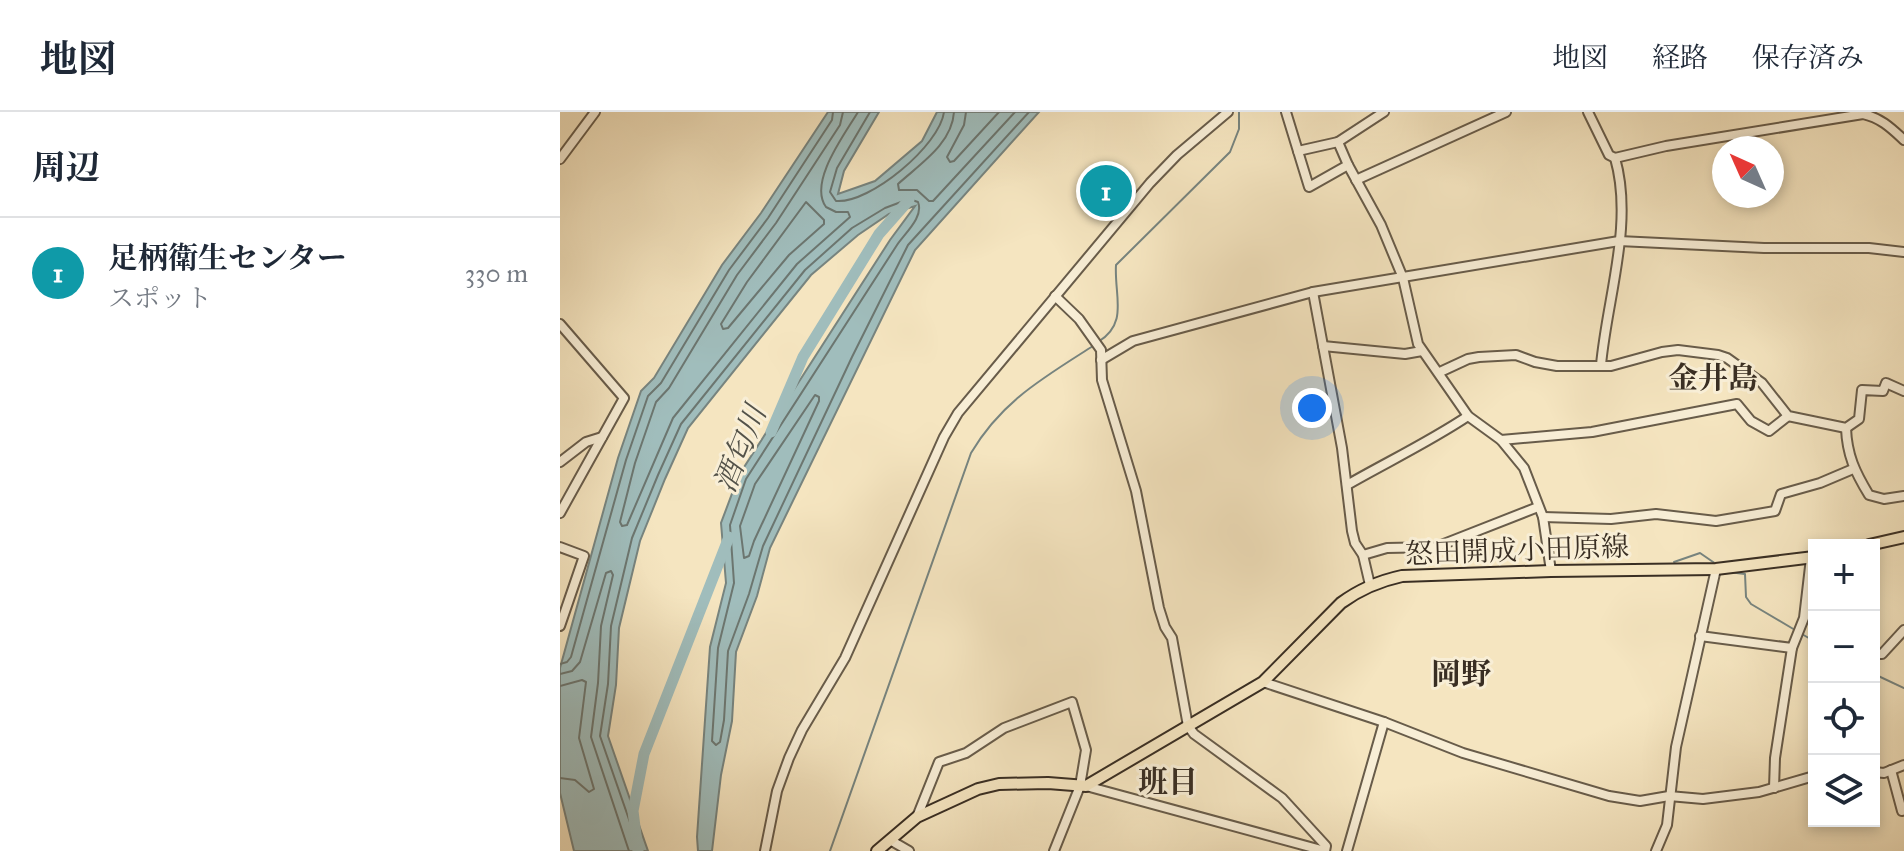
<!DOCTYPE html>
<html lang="ja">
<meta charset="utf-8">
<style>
body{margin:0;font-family:"IM FELL Great Primer","Noto Serif JP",serif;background:#f6f6f7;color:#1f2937}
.controls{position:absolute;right:24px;bottom:24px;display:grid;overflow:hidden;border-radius:0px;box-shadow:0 4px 12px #0003}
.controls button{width:72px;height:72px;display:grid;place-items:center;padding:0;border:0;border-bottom:2px solid #e0e1e3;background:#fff;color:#1f2937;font:40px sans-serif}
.compass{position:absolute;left:1152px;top:24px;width:72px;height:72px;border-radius:50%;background:#fff;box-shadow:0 4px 12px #0003;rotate:315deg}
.you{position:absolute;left:752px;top:296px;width:28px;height:28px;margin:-20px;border:6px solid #fff;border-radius:50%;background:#1a73e8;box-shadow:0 0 0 12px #1a73e833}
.badge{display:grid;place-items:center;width:52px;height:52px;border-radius:50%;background:#8f2418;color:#fff;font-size:26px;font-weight:700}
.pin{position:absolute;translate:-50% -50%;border:4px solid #fff;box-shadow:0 2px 8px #0006}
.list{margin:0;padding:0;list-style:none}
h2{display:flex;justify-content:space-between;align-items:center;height:104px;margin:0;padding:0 32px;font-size:34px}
h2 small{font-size:26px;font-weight:400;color:#747a83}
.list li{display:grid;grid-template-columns:52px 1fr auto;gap:24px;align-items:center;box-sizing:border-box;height:112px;padding:0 32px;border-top:2px solid #e0e1e3}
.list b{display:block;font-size:30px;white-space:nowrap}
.list p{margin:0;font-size:26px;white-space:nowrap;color:#747a83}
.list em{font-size:26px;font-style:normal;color:#747a83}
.icon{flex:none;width:44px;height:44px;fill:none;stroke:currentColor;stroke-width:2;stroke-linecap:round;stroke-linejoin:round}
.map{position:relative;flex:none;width:1344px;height:739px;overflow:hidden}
header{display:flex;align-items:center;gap:48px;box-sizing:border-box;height:112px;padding:0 40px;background:#fff;border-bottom:2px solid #e0e1e3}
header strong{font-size:38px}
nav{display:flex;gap:44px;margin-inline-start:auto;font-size:28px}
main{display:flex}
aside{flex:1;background:#fff}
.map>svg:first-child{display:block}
.water{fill:#a0bdbc;stroke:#77847f;stroke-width:2}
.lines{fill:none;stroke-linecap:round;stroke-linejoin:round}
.shore{stroke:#6c7670;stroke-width:2}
.stream{stroke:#77847f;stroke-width:2}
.river{stroke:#a0bdbc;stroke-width:11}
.minor-casing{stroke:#685c4a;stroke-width:12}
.major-casing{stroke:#392e23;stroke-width:14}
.minor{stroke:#f8eed6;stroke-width:8}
.major{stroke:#f5e5c0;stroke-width:10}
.labels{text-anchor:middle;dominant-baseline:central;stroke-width:6;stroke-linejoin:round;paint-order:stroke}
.street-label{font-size:28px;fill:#392e23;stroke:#f8eed6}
.neighbourhood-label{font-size:30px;font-weight:bold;fill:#392e23;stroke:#f8eed6}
.water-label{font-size:30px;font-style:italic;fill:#535249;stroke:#f8eed6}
</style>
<header>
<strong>地図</strong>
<nav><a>地図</a><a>経路</a><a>保存済み</a></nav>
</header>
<main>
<aside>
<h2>周辺<small></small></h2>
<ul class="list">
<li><span class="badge" style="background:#0f9aa8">1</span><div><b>足柄衛生センター</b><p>スポット</p></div><em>330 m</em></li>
</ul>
</aside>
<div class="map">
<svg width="1344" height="739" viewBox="0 0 1344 739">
<rect width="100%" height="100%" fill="#f5e5c0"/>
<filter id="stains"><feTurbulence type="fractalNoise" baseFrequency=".0025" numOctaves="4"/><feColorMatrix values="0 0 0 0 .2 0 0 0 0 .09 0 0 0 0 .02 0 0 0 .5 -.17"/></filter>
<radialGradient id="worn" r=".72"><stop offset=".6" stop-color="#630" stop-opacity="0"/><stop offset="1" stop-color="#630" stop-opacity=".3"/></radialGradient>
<path class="water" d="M268 0H319L284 59 278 82 315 69 362 29 377 0H479L355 138 210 436 197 484 176 540 172 609 161 663 152 739H138L137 725 150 535 166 471 161 411 179 363 330 128 355 94 329 102 298 123 251 163 128 316 105 367 80 429 59 516 56 573 48 624 88 739H14L0 681V556L58 346 81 279 94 266 162 153 201 101Z"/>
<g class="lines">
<g class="shore">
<path d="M283 0 280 13 216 111 177 163 109 276 96 290 75 351 60 410 62 414 67 413 113 306 237 152 290 105 288 100H276L266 95C248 70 285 22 298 0"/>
<path d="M310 0 277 56 270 80 276 89C310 92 380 33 384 0"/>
<path d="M394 0C392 32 360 52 338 72L339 78H357L369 89H373L455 0"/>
<path d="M406 0 404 13 387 45 390 50 394 49 439 0"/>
<path d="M246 90 264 108V112L229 143 168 216 163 217 161 212 187 170Z"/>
<path d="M255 283 259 285V289L194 429 189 444 184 446 180 414 195 372Z"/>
<path d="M0 552 7 550 11 545 66 348 88 284 101 271 169 158 208 106 272 8 273 0"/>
<path d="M0 562 12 559 20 550 46 461 51 459 53 463 41 514 38 571 31 625 69 739"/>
<path d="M0 574 22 568 26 570 19 626 34 677 29 680 15 668 0 666"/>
<path d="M80 739 40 624 48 572 51 514 72 426 98 363 121 312 245 158 292 116 325 96 349 87 358 90C364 105 345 121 337 133L186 367 170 413 174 471 158 536 152 629 156 633 160 630 164 608 168 539 189 482 203 434 292 245 348 133 469 0"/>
</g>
<g class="stream">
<path d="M538 230C569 211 554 184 556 153L670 40 679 17V0"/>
<path d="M1114 450 1140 441 1156 452"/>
<path d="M1168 460 1185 462 1186 485 1191 492 1235 518"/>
<path d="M1240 521 1254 529"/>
<path d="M1314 562 1344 576"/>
<path d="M270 739 411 341C442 289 483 266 533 234"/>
</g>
<g class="river">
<path d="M211 320 243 245 319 122 349 88"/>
<path d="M78 739 73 699 84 642 169 425"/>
</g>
<defs>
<g id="minor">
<path d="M726 0 749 75 788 53"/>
<path d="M824 0 778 30 788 53 821 113 843 166 858 232 908 304 941 328 964 356 983 405 991 459"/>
<path d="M1028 0 1049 43 1055 46C1074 112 1047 186 1041 253"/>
<path d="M738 39 778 30"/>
<path d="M1055 46 1106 34 1303 2C1321 6 1331 16 1344 28"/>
<path d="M0 47 35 0"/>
<path d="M796 68 946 0"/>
<path d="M753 180 782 336 792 419 795 431 803 443 810 473"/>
<path d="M495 184 519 207 541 238 542 268 576 379 599 496 605 515 612 526 628 614 634 622 722 686 766 734 765 739"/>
<path d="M0 212 64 286 0 401"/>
<path d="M763 234 845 242 862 239"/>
<path d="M541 248 573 229 753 180 1059 129 1204 136H1309L1344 140"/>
<path d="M880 260 908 247 919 245 956 243 975 250 997 254H1051L1102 240 1118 238 1158 243 1167 246 1202 271 1228 304 1286 316 1299 307 1302 278 1323 279 1326 271 1344 279"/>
<path d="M1286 316C1287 343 1295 360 1309 383L1324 387 1344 384"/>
<path d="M941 328 1032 320 1177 292 1191 309 1209 319 1228 304"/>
<path d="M0 350 26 330 42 325"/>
<path d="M787 373C827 350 869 330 908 304"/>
<path d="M983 405 1051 407 1096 402 1156 409 1215 399 1221 382 1260 371 1293 357"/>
<path d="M0 435 24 444 0 514"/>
<path d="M803 443 827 436 876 435 978 395"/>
<path d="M1140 524 1232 536"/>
<path d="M1314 542H1322L1344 518"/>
<path d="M703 570 824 610 903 641 1049 684 1080 689 1109 684 1143 687 1199 680 1254 664"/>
<path d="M1331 658 1342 699"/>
<path d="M1314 660 1324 661 1344 653"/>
<path d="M526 674 765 739"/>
<path d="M1214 676 1215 646 1232 536 1244 506 1251 446"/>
<path d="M357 705 379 650 406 641 444 616 512 590 526 638 520 674 494 739"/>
<path d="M330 728 349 739"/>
<path d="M205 739 217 679 229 646 242 618 285 546 384 325 398 301 590 71 617 43 668 0"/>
<path d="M787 739 824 610"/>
<path d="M1096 739 1107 713 1116 635 1156 457"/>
</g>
<g id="major">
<path d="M1309 433 1344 425"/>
<path d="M317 739 357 705 418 677 439 672 488 671 526 674 703 570 781 491C800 477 819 469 842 464L991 459 1156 457 1254 445"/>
</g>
</defs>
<use href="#minor" class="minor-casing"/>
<use href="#major" class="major-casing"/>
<use href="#minor" class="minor"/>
<use href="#major" class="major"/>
</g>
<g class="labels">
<g class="street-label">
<text transform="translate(957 438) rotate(-2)">怒田開成小田原線</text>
</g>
<g class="neighbourhood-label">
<text x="1153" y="266">金井島</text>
<text x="901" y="562">岡野</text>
<text x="608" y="670">班目</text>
</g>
<g class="water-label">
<text transform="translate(180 337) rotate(-68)">酒匂川</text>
</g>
</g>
<rect width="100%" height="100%" filter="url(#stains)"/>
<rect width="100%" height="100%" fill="url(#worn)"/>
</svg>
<div class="controls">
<button>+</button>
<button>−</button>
<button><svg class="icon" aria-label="locate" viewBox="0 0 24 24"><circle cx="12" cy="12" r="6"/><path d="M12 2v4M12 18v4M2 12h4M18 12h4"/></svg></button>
<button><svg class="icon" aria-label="layers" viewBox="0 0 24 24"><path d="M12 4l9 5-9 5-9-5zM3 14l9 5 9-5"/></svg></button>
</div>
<svg class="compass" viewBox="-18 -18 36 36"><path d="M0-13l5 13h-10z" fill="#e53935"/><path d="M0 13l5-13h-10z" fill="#747a83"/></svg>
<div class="you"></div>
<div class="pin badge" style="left:546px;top:79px;background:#0f9aa8">1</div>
</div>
</main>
